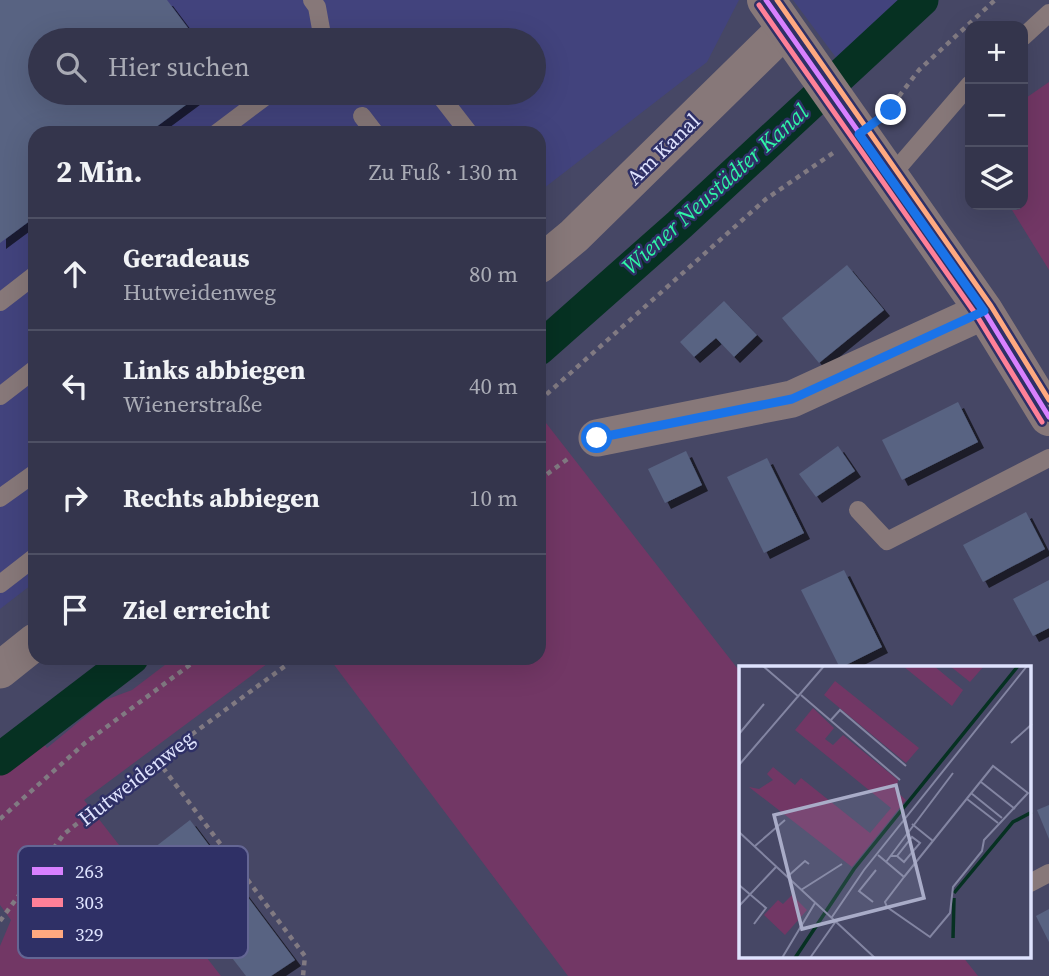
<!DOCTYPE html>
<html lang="de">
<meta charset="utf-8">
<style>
body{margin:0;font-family:"Source Serif 4",serif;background:#3f4056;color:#f1f3f6}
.controls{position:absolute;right:21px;top:21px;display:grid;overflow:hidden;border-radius:14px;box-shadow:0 7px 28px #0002}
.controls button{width:63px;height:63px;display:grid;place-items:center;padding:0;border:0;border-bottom:2px solid #4e5064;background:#34354c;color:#f1f3f6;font:35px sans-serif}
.stop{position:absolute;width:21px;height:21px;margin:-16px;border:5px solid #1a73e8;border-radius:50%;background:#fff}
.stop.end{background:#1a73e8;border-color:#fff;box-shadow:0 2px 7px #0008}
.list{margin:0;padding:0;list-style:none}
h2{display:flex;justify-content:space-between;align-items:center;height:91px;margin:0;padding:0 28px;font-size:30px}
h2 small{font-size:23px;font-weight:400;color:#a9abb5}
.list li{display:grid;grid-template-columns:46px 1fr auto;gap:21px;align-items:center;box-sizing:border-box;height:112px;padding:0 28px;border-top:2px solid #4e5064}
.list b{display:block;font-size:26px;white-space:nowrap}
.list p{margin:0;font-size:23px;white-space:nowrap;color:#a9abb5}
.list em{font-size:23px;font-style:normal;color:#a9abb5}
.icon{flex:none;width:38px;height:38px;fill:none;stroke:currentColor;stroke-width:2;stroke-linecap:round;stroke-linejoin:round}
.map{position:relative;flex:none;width:1049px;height:976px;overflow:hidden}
.search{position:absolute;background:#34354c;box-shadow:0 7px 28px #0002;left:28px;top:28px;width:518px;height:77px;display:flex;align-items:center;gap:18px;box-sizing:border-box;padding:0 24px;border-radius:38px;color:#a9abb5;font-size:26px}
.panel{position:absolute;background:#34354c;box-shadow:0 7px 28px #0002;left:28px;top:126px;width:518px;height:539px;border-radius:21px}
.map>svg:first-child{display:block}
.built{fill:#42437d;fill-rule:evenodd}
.green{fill:#723765}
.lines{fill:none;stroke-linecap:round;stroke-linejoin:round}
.canal{stroke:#063122;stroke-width:33}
.building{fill:#586382;filter:url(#shadow)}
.path{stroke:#817a82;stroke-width:4.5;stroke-dasharray:5 5;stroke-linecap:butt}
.service{stroke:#877879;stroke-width:18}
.minor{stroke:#877879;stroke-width:37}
.tertiary{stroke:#877879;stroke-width:38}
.bus-1-casing{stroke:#2f3066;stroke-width:10}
.bus-2-casing{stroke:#2f3066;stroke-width:10}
.bus-3-casing{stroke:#2f3066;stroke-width:10}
.bus-1{stroke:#d880ff;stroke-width:5}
.bus-2{stroke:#ff8098;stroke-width:5}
.bus-3{stroke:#ffa980;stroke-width:5}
.route{stroke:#1a73e8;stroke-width:9}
.labels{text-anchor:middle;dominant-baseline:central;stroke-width:5;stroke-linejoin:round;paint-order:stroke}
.street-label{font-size:21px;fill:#dfe3fe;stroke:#2f3066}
.water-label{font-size:23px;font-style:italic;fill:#2ff5a6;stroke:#2f3066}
.inset-river{fill:none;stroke:#063122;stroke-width:3.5}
.inset-road{fill:none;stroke:#8385a2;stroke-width:2}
.view{fill:#a9acc8;fill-opacity:0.15;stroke:#a9acc8;stroke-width:3.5}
.inset-edge{fill:none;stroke:#dfe3fe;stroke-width:3.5}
.key{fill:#2f3066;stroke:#646694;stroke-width:2}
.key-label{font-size:19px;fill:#dfe3fe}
</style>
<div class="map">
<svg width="1049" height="976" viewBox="0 0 1049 976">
<defs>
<filter id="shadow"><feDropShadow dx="6" dy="6" stdDeviation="0" flood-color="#0009"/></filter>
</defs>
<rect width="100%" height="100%" fill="#464765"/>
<g class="built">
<path d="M0 0H739L707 62 539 192V133H35V582L0 609ZM40 40H534V93H40Z"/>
<path d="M793 0H920L846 71Z"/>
</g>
<g class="green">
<path d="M1049 82V270L1009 205H1023V100Z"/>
<path d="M539 414 741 673V957H963L978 976H568L329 658H539Z"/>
<path d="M174 658H275L84 800 221 976H0V946L11 920 0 905V771L42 741 47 748 105 700 132 690Z"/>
</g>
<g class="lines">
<g class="canal">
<path d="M539 349 679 225 922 0"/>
<path d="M0 759 132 658"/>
</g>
</g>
<g class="building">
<path d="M0 0H167L197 40H40V93H202L148 133H35V217L0 243Z"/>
<path d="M847 265 884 310 819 363 782 318Z"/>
<path d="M724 301 757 335 734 357 716 338 694 357 680 342Z"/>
<path d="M958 402 978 442 902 480 882 440Z"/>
<path d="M838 446 855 471 816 497 799 474Z"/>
<path d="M686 451 702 485 665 503 648 469Z"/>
<path d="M767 458 804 533 764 553 727 477Z"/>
<path d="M1026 512 1045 549 983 582 963 545Z"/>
<path d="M844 570 882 647 840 668 801 590Z"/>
<path d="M1049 580V628L1033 636 1013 599Z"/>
<path d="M1049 805V839L1037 810Z"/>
<path d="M190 820 295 960 271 976H246L150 851Z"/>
<path d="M1049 909V942L1036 916Z"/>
</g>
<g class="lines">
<g class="path">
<path d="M887 112 919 70 995 0"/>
<path d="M539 401 766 199 833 153"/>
<path d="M539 480 569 458"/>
<path d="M157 760 305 956 303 976"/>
<path d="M0 819 85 743 199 658"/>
<path d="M0 921 64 834 157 760 296 658"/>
</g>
<g class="service">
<path d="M312 0 317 7 323 40"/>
<path d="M1023 37 1049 13"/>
<path d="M438 93 469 133"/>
<path d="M362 116 375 133"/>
<path d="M217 133 270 93"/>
<path d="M890 177 970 84"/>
<path d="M0 302 35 275"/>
<path d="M0 396 35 369"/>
<path d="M0 498 35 473"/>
<path d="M858 510 887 541 1049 458"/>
<path d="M0 584 35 557"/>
<path d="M1030 883 1049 873"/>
</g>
<g class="minor">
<path d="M539 265 574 236 785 29"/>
<path d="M597 438 792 399 984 311"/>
<path d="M0 670 35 642"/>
</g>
<path class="tertiary" d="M766 0 984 311 1049 417"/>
<defs>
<path id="bus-1" d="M766 0 984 311 1049 417"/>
<path id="bus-2" d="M759 5 977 316 1042 422"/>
<path id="bus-3" d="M777 0 991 306 1049 400"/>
</defs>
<use href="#bus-1" class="bus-1-casing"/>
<use href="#bus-2" class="bus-2-casing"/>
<use href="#bus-3" class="bus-3-casing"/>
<use href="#bus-1" class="bus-1"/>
<use href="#bus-2" class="bus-2"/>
<use href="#bus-3" class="bus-3"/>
</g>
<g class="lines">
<path class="route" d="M597 438 792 399 984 311 859 134 891 110"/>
</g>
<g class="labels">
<g class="street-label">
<text transform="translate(663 149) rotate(-44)">Am Kanal</text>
<text transform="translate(136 778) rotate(-38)">Hutweidenweg</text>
</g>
<g class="water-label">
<text transform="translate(715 189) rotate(-42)">Wiener Neustädter Kanal</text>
</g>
</g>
<g transform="translate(739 666)">
<rect width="292" height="292" fill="#464765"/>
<path d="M164 0H195L224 24 213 40ZM211 0H245L231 16ZM96 15 180 82 167 97 85 29ZM74 42 95 62 86 73 94 79 104 69 159 114 157 125 167 134 113 201 10 121 20 123 34 114 28 108 34 101 56 119 62 112 131 167 152 142 56 64ZM53 229 68 244 46 269 25 249 39 234 44 238Z" fill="#723765"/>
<path class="inset-river" d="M215 227 274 156 293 146M214 272 215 232M56 292 115 203 279 0"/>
<path class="inset-road" d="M24 0 60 31M62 29 161 114M91 55 101 44 167 100M0 68 25 38M272 77 293 58M0 99 85 0M242 116 276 143M232 127 263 152M228 133 259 157M173 158 194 175M0 166 136 292M16 180 46 154M139 189 165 211 146 236 148 241 191 271 211 247 214 221 243 185 245 174 289 127 254 100 165 211M152 190H158L173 171 181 177 165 196 158 190M147 196 214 107M48 211 66 195 70 198M0 219 27 242 15 258M62 224 103 198M134 236 120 225 137 204M0 240 37 201M93 251 125 204 288 0M43 292 76 237M71 292 97 255"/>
<path class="view" d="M157 119 185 232 63 263 35 149Z"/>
<rect width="292" height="292" class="inset-edge"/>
</g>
<rect x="18" y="846" width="230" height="112" rx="10" class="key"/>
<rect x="32" y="867" width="31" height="8" fill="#d880ff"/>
<rect x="32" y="898" width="31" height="9" fill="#ff8098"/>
<rect x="32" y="930" width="31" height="8" fill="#ffa980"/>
<g class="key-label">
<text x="75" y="878">263</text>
<text x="75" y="909">303</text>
<text x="75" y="941">329</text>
</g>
</svg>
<div class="controls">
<button>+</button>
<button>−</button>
<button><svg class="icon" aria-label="layers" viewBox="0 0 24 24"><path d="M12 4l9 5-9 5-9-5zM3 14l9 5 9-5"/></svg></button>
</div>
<div class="stop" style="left:597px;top:438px"></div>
<div class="stop end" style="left:891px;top:110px"></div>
<div class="search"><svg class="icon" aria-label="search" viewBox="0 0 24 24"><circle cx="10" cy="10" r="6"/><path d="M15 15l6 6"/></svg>Hier suchen</div>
<section class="panel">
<h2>2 Min.<small>Zu Fuß · 130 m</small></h2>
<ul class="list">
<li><svg class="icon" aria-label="ahead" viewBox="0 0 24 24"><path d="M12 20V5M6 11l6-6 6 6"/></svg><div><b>Geradeaus</b><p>Hutweidenweg</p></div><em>80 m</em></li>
<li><svg class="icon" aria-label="left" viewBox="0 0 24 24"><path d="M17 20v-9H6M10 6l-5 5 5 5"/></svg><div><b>Links abbiegen</b><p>Wienerstraße</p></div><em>40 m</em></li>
<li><svg class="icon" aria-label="right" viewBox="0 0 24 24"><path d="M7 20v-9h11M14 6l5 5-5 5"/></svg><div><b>Rechts abbiegen</b></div><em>10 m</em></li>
<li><svg class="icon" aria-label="arrive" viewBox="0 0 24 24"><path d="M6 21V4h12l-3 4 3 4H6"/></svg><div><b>Ziel erreicht</b></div></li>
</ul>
</section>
</div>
